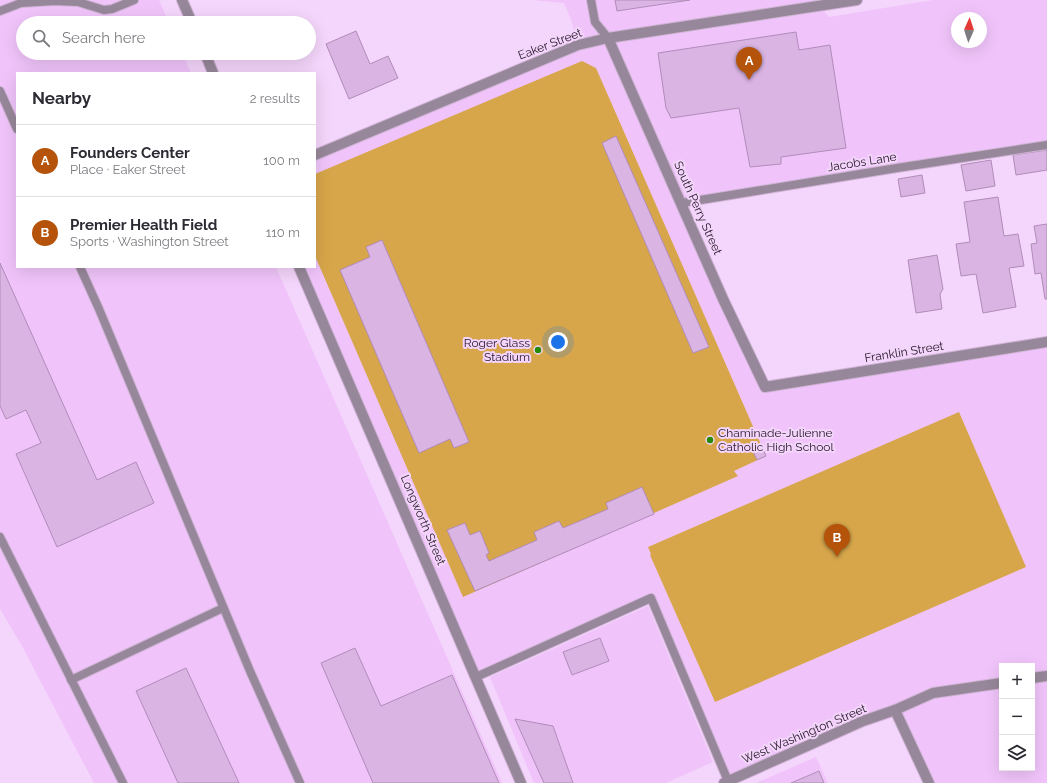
<!DOCTYPE html>
<meta charset="utf-8">
<style>
body{margin:0;font-family:Raleway,sans-serif;background:#f2f2f3;color:#2b2b33}
.controls{position:absolute;right:12px;bottom:12px;display:grid;overflow:hidden;border-radius:0px;box-shadow:0 4px 16px #0002}
.controls button{width:36px;height:36px;display:grid;place-items:center;padding:0;border:0;border-bottom:1px solid #e1e1e2;background:#fff;color:#2b2b33;font:20px sans-serif}
.compass{position:absolute;left:951px;top:12px;width:36px;height:36px;border-radius:50%;background:#fff;box-shadow:0 4px 16px #0002;rotate:3deg}
.you{position:absolute;left:558px;top:342px;width:14px;height:14px;margin:-10px;border:3px solid #fff;border-radius:50%;background:#1a73e8;box-shadow:0 0 0 6px #1a73e833}
.badge{display:grid;place-items:center;width:26px;height:26px;border-radius:50%;background:#b45309;color:#fff;font-size:13px;font-weight:700}
.pin{position:absolute;translate:-50% -33px;filter:drop-shadow(0 1px 2px #0008)}
.pin::after{content:'';position:absolute;top:21px;width:14px;height:12px;background:inherit;clip-path:polygon(0 0,100% 0,50% 100%)}
.list{margin:0;padding:0;list-style:none}
h2{display:flex;justify-content:space-between;align-items:center;height:52px;margin:0;padding:0 16px;font-size:17px}
h2 small{font-size:13px;font-weight:400;color:#7c7c81}
.list li{display:grid;grid-template-columns:26px 1fr auto;gap:12px;align-items:center;box-sizing:border-box;height:72px;padding:0 16px;border-top:1px solid #e1e1e2}
.list b{display:block;font-size:15px;white-space:nowrap}
.list p{margin:0;font-size:13px;white-space:nowrap;color:#7c7c81}
.list em{font-size:13px;font-style:normal;color:#7c7c81}
.icon{flex:none;width:22px;height:22px;fill:none;stroke:currentColor;stroke-width:2;stroke-linecap:round;stroke-linejoin:round}
.map{position:relative;flex:none;width:1047px;height:783px;overflow:hidden}
.search{position:absolute;background:#fff;box-shadow:0 4px 16px #0002;left:16px;top:16px;width:300px;height:44px;display:flex;align-items:center;gap:10px;box-sizing:border-box;padding:0 14px;border-radius:22px;color:#7c7c81;font-size:15px}
.panel{position:absolute;background:#fff;box-shadow:0 4px 16px #0002;left:16px;top:72px;width:300px;height:196px;border-radius:0px}
.map>svg:first-child{display:block}
.built{fill:#f0c4fa;fill-rule:evenodd}
.green{fill:#d7a64a}
.building{fill:#dab4e3;stroke:#b18cb9}
.lines{fill:none;stroke-linecap:round;stroke-linejoin:round}
.service-casing{stroke:#cfb3d5;stroke-width:10}
.minor-casing{stroke:#cfb3d5;stroke-width:12}
.tertiary-casing{stroke:#cfb3d5;stroke-width:12}
.service{stroke:#97879a;stroke-width:8}
.minor{stroke:#97879a;stroke-width:10}
.tertiary{stroke:#97879a;stroke-width:10}
.poi-dot{fill:#268b00;stroke:#f4d5fb;stroke-width:1.5}
.labels{text-anchor:middle;dominant-baseline:central;stroke-width:4;stroke-linejoin:round;paint-order:stroke}
.street-label{font-size:12px;fill:#251728;stroke:#f4d5fb}
.poi-label{font-size:12px;fill:#251728;stroke:#f4d5fb;text-anchor:end}
</style>
<div class="map">
<svg width="1047" height="783" viewBox="0 0 1047 783">
<rect width="100%" height="100%" fill="#f4d5fb"/>
<g class="built">
<path d="M0 0H159L169 23H23V53H182L191 73H17V267H276L502 783H94L22 646 0 609Z"/>
<path d="M532 0H819L820 6 829 17 933 0H1047V145L682 203 765 387 1047 342V783H929L895 710 728 781 651 598 476 677 299 267H315V155L578 45 571 19 564 3ZM957 18H981V42H957ZM1002 666H1032V768H1002Z"/>
<path d="M648 606 713 762 666 783H534L490 677Z"/>
<path d="M816 757 828 783H756Z"/>
</g>
<g class="green">
<path d="M582 61 596 68 766 456 734 471 738 476 463 597 315 256V174Z"/>
<path d="M959 412 1026 567 715 702 650 555 651 554 648 547Z"/>
</g>
<g class="building">
<path d="M615 0H690L617 11Z"/>
<path d="M356 31 370 64 388 56 398 78 349 99 326 44Z"/>
<path d="M796 32 799 50 830 45 846 148 781 157V164L750 167 739 108 671 118 666 108 658 53Z"/>
<path d="M616 136 709 347 693 353 602 143Z"/>
<path d="M1047 150V170L1016 175 1013 155Z"/>
<path d="M991 160 995 186 966 191 961 165Z"/>
<path d="M922 175 925 193 901 197 898 179Z"/>
<path d="M998 197 1004 236 1018 234 1024 266 1009 268 1016 307 983 313 976 274 961 276 956 244 970 242 964 202Z"/>
<path d="M1047 224V299H1045L1041 273 1035 274 1031 244 1037 243 1034 226Z"/>
<path d="M382 240 469 442 454 448 450 439 419 453 340 270 370 257 366 247Z"/>
<path d="M937 255 943 289 940 294 942 309 916 313 908 260Z"/>
<path d="M0 263 97 480 136 462 154 503 57 547 16 454 41 443 26 410 6 419 0 406Z"/>
<path d="M761 445 766 456 757 460 752 449Z"/>
<path d="M642 487 654 514 475 591 447 530 465 523 470 535 480 531 489 553 486 555 489 561 537 540 534 532 559 521 563 528 608 509 606 503Z"/>
<path d="M600 638 609 661 572 675 563 652Z"/>
<path d="M355 648 381 706 452 675 499 783H373L321 663Z"/>
<path d="M186 668 239 783H178L136 691Z"/>
<path d="M515 719 553 726 573 783H544Z"/>
<path d="M819 771 824 783H791Z"/>
</g>
<g class="lines">
<defs>
<g id="service">
<path d="M591 0 595 22 608 38"/>
<path d="M0 11 21 3 55 1 78 2 104 10 112 9 134 0"/>
<path d="M0 91 17 129"/>
<path d="M682 203 897 168 1047 145"/>
<path d="M80 267 99 309 250 671 300 783"/>
<path d="M0 537 123 783"/>
<path d="M476 677 651 598 728 781"/>
<path d="M71 680 223 608"/>
</g>
<g id="minor">
<path d="M608 38 723 299 765 387 1047 342"/>
<path d="M315 155 578 45 608 38 857 0"/>
</g>
<g id="tertiary">
<path d="M182 0 192 23"/>
<path d="M205 53 213 73"/>
<path d="M299 267 521 783"/>
<path d="M1032 678 1047 676"/>
<path d="M895 710 929 783"/>
<path d="M724 783 863 721 895 710 933 693 1002 683"/>
</g>
</defs>
<use href="#service" class="service-casing"/>
<use href="#minor" class="minor-casing"/>
<use href="#tertiary" class="tertiary-casing"/>
<use href="#service" class="service"/>
<use href="#minor" class="minor"/>
<use href="#tertiary" class="tertiary"/>
</g>
<g class="poi-dot">
<circle cx="538" cy="350" r="4"/>
<circle cx="710" cy="440" r="4"/>
</g>
<g class="labels">
<g class="street-label">
<text transform="translate(550 44) rotate(-21)">Eaker Street</text>
<text transform="translate(862 162) rotate(-9)">Jacobs Lane</text>
<text transform="translate(698 208) rotate(66)">South Perry Street</text>
<text transform="translate(904 352) rotate(-9)">Franklin Street</text>
<text transform="translate(423 520) rotate(67)">Longworth Street</text>
<text transform="translate(804 734) rotate(-23)">West Washington Street</text>
</g>
<g class="poi-label">
<text x="530" y="343">Roger Glass<tspan x="530" dy="14">Stadium</tspan></text>
<text x="718" y="433" text-anchor="start">Chaminade-Julienne<tspan x="718" dy="14">Catholic High School</tspan></text>
</g>
</g>
</svg>
<div class="controls">
<button>+</button>
<button>−</button>
<button><svg class="icon" aria-label="layers" viewBox="0 0 24 24"><path d="M12 4l9 5-9 5-9-5zM3 14l9 5 9-5"/></svg></button>
</div>
<svg class="compass" viewBox="-18 -18 36 36"><path d="M0-13l5 13h-10z" fill="#e53935"/><path d="M0 13l5-13h-10z" fill="#7c7c81"/></svg>
<div class="you"></div>
<div class="pin badge" style="left:749px;top:80px">A</div>
<div class="pin badge" style="left:837px;top:557px">B</div>
<div class="search"><svg class="icon" aria-label="search" viewBox="0 0 24 24"><circle cx="10" cy="10" r="6"/><path d="M15 15l6 6"/></svg>Search here</div>
<section class="panel">
<h2>Nearby<small>2 results</small></h2>
<ul class="list">
<li><span class="badge">A</span><div><b>Founders Center</b><p>Place · Eaker Street</p></div><em>100 m</em></li>
<li><span class="badge">B</span><div><b>Premier Health Field</b><p>Sports · Washington Street</p></div><em>110 m</em></li>
</ul>
</section>
</div>
